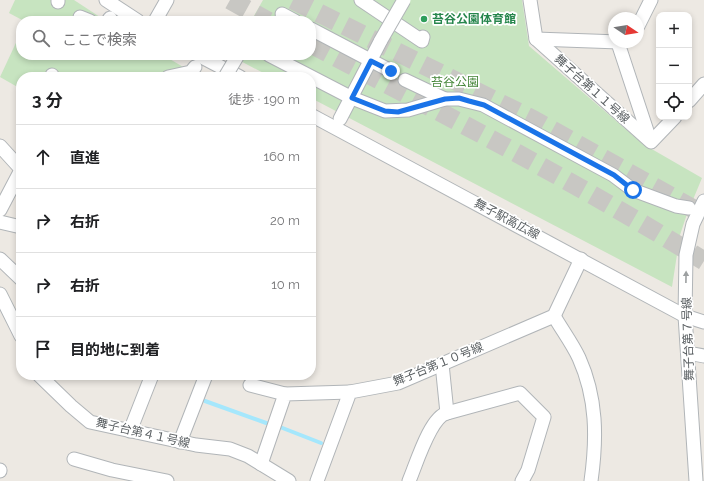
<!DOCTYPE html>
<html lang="ja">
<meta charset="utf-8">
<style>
body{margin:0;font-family:Raleway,"Noto Sans JP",sans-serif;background:#f2f2f2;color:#202124}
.controls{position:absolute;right:12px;top:12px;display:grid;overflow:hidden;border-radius:8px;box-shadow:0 2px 6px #0003}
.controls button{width:36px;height:36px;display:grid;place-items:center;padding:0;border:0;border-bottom:1px solid #e0e0e0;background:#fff;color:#202124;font:20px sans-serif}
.compass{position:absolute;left:608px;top:12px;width:36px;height:36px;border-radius:50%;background:#fff;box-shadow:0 2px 6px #0003;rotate:102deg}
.stop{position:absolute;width:12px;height:12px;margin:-9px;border:3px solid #1a73e8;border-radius:50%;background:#fff}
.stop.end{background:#1a73e8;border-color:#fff;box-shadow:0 1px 4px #0008}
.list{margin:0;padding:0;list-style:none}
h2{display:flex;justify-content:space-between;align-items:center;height:52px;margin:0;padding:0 16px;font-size:17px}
h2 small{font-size:13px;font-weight:400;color:#757577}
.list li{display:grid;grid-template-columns:26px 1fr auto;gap:12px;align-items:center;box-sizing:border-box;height:64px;padding:0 16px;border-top:1px solid #e0e0e0}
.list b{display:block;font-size:15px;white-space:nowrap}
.list em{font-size:13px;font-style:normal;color:#757577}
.icon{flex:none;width:22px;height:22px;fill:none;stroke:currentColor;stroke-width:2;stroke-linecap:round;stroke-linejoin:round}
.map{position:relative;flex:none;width:704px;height:481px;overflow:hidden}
.search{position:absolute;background:#fff;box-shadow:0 2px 6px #0003;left:16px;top:16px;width:300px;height:44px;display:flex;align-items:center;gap:10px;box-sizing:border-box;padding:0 14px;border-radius:16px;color:#757577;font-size:15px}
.panel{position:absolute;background:#fff;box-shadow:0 2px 6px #0003;left:16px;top:72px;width:300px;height:308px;border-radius:16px}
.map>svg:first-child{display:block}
.green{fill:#c7e4c0}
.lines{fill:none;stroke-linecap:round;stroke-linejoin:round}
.stream{stroke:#a5e7fc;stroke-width:4}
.highway-tunnel{stroke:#c8c7c3;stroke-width:19;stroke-dasharray:19 10;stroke-linecap:butt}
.minor-casing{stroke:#b1b5b8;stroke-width:15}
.minor{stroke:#fff;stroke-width:13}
.minor-bridge-casing{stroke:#b1b5b8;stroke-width:15;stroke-linecap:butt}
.minor-bridge{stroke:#fff;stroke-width:13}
.oneway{fill:#9da0a1}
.route{stroke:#1a73e8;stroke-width:5}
.leisure-dot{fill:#2e9e5b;stroke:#fff;stroke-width:1.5}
.labels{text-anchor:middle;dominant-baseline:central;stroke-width:3.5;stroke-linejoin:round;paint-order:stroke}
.leisure-label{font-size:12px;font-weight:bold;fill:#27864d;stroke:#fff;text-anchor:start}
.park-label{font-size:12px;fill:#448538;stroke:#fff}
.street-label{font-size:12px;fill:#5b6063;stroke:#fff}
</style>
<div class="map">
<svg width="704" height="481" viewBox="0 0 704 481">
<rect width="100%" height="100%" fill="#ede9e3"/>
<g class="green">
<path d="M15 0H74L106 21H24L9 13Z"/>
<path d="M263 0H522L529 46 643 144 702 178 687 214 680 235 672 287 311 98V77H271L231 56 311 55V21H251Z"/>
<path d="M21 32V55H163L200 77H21V89L0 77Z"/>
</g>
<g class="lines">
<g class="stream">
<path d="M205 401 269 424"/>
<path d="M280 427 321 443"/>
</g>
<g class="highway-tunnel">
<path d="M230 0 268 21"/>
<path d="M293 0 534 120 699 212"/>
<path d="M311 44C443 114 577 182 704 261"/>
</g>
<defs>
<g id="minor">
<path d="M58 0V2"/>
<path d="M106 0 138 21"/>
<path d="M361 0 422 41 423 37"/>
<path d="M530 0 536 39 651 142 675 117"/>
<path d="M282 14 295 21"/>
<path d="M80 17 90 21"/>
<path d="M108 21 110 18"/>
<path d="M155 21 167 0"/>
<path d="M638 26 651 0"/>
<path d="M311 29 391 71"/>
<path d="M536 39 619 42"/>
<path d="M618 43 650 140"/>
<path d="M198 55 240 77"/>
<path d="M269 55 352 98 385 111 408 110 445 99H459L483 105 613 175 633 190 676 206 689 208"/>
<path d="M52 75 53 77"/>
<path d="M168 77 191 72 195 67"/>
<path d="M405 80 445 99"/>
<path d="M689 101 704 84"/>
<path d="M311 115 685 316 704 322"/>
<path d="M340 119 381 40"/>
<path d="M0 146 21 169"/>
<path d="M0 210 21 170"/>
<path d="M0 222 21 227"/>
<path d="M0 259 21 279"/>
<path d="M0 294 21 336"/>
<path d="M554 316C562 330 572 343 579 358 597 398 597 438 591 481"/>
<path d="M688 353 704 356"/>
<path d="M39 375 71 406 90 422 196 445 230 449 248 456 289 481"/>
<path d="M250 385 285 394"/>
<path d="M447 413 520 393 544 417 528 470 522 481"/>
<path d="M130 431 152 375"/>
<path d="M180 442 206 375"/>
<path d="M74 459 112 470 167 481"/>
<path d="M261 464 285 394 350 392"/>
<path d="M0 471V470"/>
<path d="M317 481 350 392 398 383 554 316 581 259"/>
<path d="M409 481C416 465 430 417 447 413L442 364"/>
<path d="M696 481 685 316 686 255 693 224 704 201"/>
</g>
</defs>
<use href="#minor" class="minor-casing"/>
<use href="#minor" class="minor"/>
<defs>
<g id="minor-bridge">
<path d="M381 40 404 0"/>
<path d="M225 77 238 55"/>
</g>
</defs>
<use href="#minor-bridge" class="minor-bridge-casing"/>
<use href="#minor-bridge" class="minor-bridge"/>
</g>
<defs><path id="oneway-solid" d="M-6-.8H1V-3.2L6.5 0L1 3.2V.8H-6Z"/></defs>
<use class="oneway" href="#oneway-solid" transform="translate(686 277) rotate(-89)"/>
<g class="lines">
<path class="route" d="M391 71 371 61 352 98 385 111 398 112 445 99 459 98 469 101 484 105 614 175 633 190"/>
</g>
<circle class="leisure-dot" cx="424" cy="19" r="4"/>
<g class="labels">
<g class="leisure-label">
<text x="432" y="19">苔谷公園体育館</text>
</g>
<g class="park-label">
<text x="455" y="82">苔谷公園</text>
</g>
<g class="street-label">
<text transform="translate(592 89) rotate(42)">舞子台第１１号線</text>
<text transform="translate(507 219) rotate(28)">舞子駅高広線</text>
<text transform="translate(688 339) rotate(-92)">舞子台第７号線</text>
<text transform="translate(438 364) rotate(-22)">舞子台第１０号線</text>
<text transform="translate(143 433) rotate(13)">舞子台第４１号線</text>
</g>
</g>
</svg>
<div class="controls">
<button>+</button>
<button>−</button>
<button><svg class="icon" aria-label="locate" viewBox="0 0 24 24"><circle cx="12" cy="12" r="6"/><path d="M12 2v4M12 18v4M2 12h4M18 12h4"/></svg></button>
</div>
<svg class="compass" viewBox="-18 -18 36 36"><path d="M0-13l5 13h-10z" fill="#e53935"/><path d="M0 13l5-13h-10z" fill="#757577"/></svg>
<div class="stop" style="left:633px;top:190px"></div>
<div class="stop end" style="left:391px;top:71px"></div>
<div class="search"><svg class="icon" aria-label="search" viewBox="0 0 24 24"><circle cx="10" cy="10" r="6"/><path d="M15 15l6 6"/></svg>ここで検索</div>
<section class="panel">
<h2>3 分<small>徒歩 · 190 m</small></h2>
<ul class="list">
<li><svg class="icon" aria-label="ahead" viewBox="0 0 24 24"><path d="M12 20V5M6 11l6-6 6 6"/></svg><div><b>直進</b></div><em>160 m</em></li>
<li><svg class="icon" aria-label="right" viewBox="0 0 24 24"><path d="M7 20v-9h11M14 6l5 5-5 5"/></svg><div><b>右折</b></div><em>20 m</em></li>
<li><svg class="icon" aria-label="right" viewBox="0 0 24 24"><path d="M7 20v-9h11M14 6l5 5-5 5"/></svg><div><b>右折</b></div><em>10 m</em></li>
<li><svg class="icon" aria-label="arrive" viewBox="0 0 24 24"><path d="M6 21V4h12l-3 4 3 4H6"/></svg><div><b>目的地に到着</b></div></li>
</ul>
</section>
</div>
